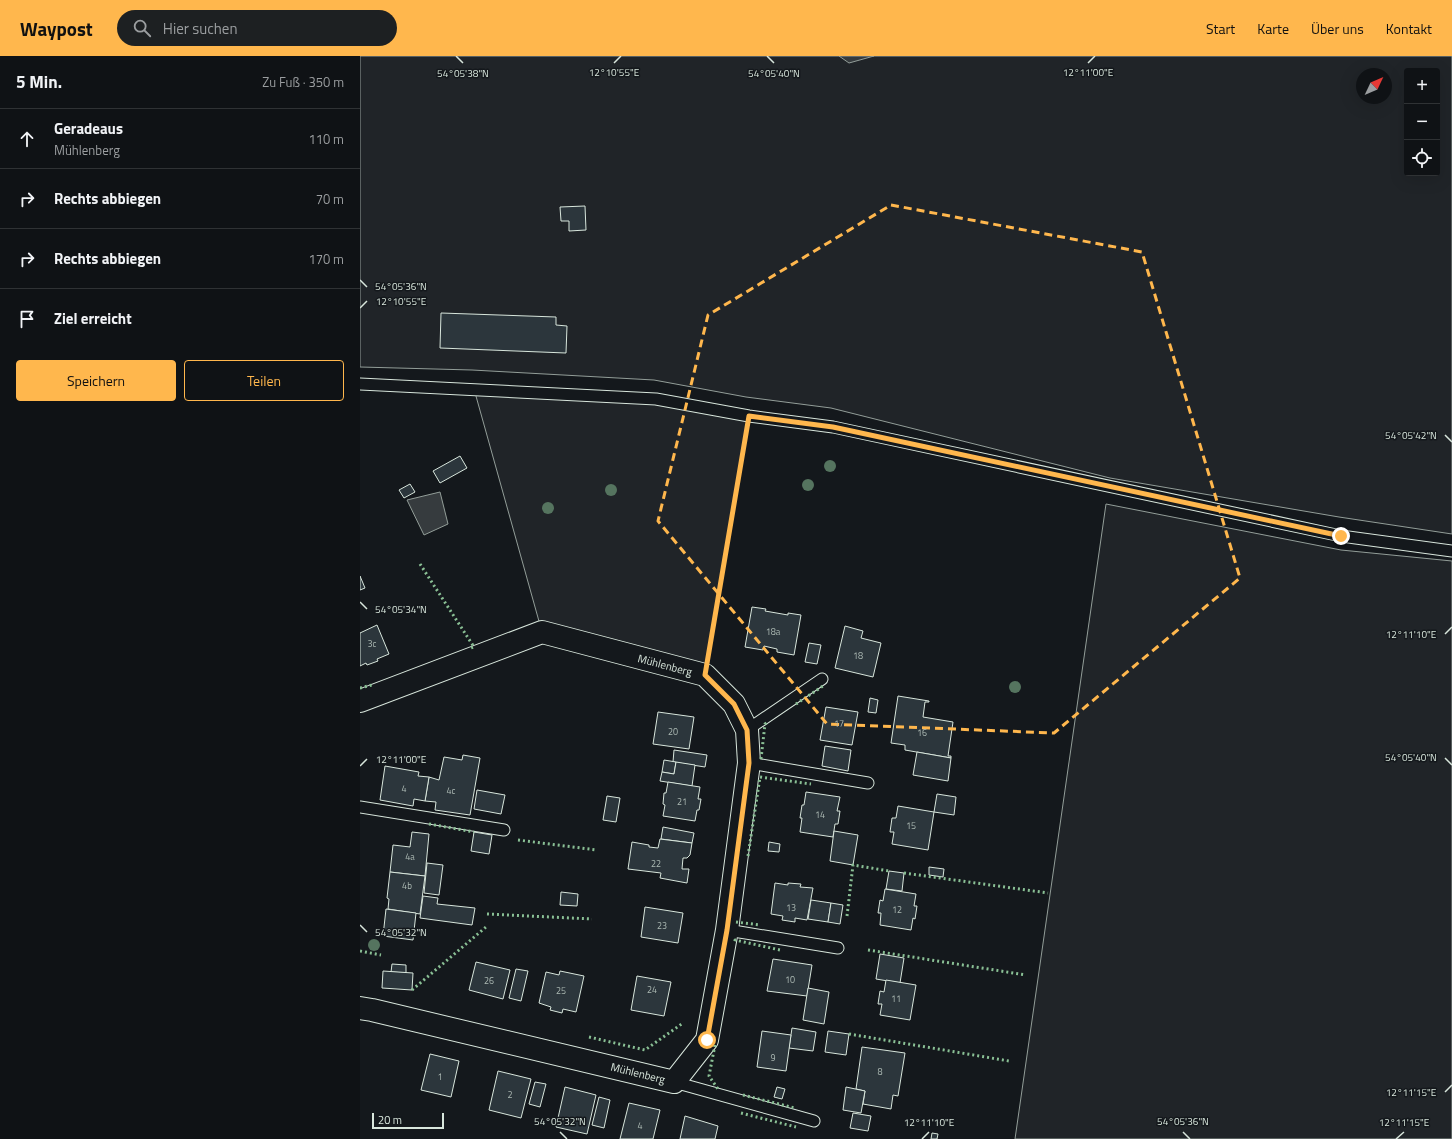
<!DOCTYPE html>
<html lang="de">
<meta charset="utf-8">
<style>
body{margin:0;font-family:"Titillium Web",sans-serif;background:#1d2022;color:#f1f3f6}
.controls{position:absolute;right:12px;top:12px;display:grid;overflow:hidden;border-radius:4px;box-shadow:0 4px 16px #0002}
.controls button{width:36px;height:36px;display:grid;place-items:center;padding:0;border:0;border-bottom:1px solid #2f3234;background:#0f1215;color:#f1f3f6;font:20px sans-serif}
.compass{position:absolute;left:996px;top:12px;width:36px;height:36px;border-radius:50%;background:#0f1215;box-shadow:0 4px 16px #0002;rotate:46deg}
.scale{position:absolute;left:12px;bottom:10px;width:72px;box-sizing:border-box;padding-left:4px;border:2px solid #d8e6dc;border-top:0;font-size:11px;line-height:14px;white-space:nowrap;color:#d8e6dc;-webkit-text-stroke:3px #14181c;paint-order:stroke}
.stop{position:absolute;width:12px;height:12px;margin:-9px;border:3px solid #ffb74d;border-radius:50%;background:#fff}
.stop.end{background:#ffb74d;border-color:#fff;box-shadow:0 1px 4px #0008}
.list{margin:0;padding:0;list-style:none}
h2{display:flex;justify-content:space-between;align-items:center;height:52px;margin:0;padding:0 16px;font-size:17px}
h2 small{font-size:13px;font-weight:400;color:#9b9ea0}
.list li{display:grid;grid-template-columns:26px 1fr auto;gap:12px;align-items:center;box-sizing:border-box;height:60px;padding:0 16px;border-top:1px solid #2f3234}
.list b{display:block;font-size:15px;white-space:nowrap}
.list p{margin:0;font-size:13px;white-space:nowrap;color:#9b9ea0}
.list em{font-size:13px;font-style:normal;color:#9b9ea0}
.actions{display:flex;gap:8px;padding:12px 16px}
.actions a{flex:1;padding:9px 0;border:1px solid #ffb74d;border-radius:4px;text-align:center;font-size:14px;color:#ffb74d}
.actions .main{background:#ffb74d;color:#111}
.icon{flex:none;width:22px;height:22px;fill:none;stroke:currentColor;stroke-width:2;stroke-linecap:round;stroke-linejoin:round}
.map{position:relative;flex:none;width:1092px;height:1083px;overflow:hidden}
header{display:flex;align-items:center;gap:24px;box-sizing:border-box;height:56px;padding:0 20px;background:#ffb74d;color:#111}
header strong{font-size:19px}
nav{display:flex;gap:22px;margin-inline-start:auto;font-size:14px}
.search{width:280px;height:36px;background:#1d2022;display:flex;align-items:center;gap:10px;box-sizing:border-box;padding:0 14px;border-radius:22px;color:#9b9ea0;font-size:15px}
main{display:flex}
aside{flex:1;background:#0f1215}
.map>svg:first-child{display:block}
.green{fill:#202428;stroke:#939e99;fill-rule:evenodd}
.water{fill:#363b3e;stroke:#939e99}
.building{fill:#2c363c;stroke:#d8e6dc}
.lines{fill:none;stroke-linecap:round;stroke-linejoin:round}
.lane-casing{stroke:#d8e6dc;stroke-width:13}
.street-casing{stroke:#d8e6dc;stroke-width:24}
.path{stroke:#9da8a2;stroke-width:2.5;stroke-dasharray:3 2;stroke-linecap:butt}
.lane{stroke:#14181c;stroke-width:11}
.street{stroke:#14181c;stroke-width:22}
.hedge{stroke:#8ac095;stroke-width:3;stroke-dasharray:2 3;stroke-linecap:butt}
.tree{fill:#55745f}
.route{stroke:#ffb74d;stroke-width:5}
.marked{fill:none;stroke:#ffb74d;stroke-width:3;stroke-dasharray:8 5;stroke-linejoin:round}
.ticks{fill:none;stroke:#d8e6dc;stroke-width:1.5}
.labels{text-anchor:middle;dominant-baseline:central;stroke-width:3;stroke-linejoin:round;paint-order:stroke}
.number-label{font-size:9px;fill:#adbab4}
.street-label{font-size:11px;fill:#d8e6dc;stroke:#14181c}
.ticks-label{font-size:10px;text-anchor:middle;fill:#d8e6dc;stroke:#14181c;stroke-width:3;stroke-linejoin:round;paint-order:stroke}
</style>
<header>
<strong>Waypost</strong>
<div class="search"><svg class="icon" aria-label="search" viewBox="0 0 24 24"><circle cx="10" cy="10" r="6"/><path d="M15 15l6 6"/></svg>Hier suchen</div>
<nav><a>Start</a><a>Karte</a><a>Über uns</a><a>Kontakt</a></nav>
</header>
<main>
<aside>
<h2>5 Min.<small>Zu Fuß · 350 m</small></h2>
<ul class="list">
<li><svg class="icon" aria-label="ahead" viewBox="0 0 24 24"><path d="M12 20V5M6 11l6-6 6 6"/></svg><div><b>Geradeaus</b><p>Mühlenberg</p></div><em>110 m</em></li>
<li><svg class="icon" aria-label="right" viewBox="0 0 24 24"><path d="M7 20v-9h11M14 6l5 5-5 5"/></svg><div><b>Rechts abbiegen</b></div><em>70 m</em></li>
<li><svg class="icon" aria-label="right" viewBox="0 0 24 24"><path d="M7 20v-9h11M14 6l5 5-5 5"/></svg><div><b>Rechts abbiegen</b></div><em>170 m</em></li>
<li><svg class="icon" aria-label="arrive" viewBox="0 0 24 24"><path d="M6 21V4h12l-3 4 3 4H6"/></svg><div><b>Ziel erreicht</b></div></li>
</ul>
<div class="actions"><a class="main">Speichern</a><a>Teilen</a></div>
</aside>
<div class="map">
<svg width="1092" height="1083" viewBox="0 0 1092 1083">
<rect width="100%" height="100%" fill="#14181c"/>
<g class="green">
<path d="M0 0H1092V478L979 461 750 422 471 352 386 341 294 324 112 314 0 311ZM1047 15H1077V117H1047ZM1002 18H1026V42H1002Z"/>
<path d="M114 333 296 343 389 360 345 619 182 576Z"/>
<path d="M746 448 981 494 1092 505V1083H655Z"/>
</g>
<g class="water">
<path d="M479 0H514L489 7Z"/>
<path d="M80 436 88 468 64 479 47 444Z"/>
</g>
<g class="building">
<path d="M225 150 226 174 209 175V165H201L200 151Z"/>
<path d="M81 257 196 261V269L207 270 206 297 80 292Z"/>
<path d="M100 400 107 412 80 427 73 415Z"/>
<path d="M50 428 55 436 44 442 39 434Z"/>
<path d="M0 520 5 532 0 534Z"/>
<path d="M392 551 406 553 405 555 428 559V557L441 559 434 599 417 596V593L404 590 403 594 385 591Z"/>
<path d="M17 569 29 598 17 603 18 605 7 609 6 607 0 610V577Z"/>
<path d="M485 570 503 575 501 582 521 587 513 621 475 612Z"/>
<path d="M449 587 461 589 457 608 445 606Z"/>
<path d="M538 640 569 645V646H565L563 661 593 666 588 700H591V702L545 694V689L531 687Z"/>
<path d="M510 642 518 644 516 657 508 656Z"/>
<path d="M466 651 498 656 492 689 460 684Z"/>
<path d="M298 656 334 661 329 693 293 688Z"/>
<path d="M465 690 491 694 488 715 462 710Z"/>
<path d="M314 694 347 699 345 711 313 706Z"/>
<path d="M557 696 591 702 588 725 553 719Z"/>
<path d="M103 699 120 702 110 759 75 754 76 746 65 745 69 721 79 724 84 701 102 704Z"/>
<path d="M304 704 316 706 314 718 302 716Z"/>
<path d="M316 706 335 709 332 730 300 725 302 716 314 718Z"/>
<path d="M25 710 59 716 58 720 69 721 65 745 54 743 53 750 20 744Z"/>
<path d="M308 726 340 731 338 743H341L339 754H337L335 765 303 760 305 749 303 748 304 737H306Z"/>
<path d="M117 734 145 739 141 758 114 753Z"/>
<path d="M446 736 480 741 477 755H480L478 768H475L473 781 440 776 442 762H440L442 749H444Z"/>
<path d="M577 738 596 741 594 759 574 756Z"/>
<path d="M247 740 260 742 256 766 243 764Z"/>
<path d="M538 750 574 756 568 794 532 788 534 776H530L532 762H536Z"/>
<path d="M303 771 334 777 332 787 301 783Z"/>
<path d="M474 775 498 779 493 809 470 805Z"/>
<path d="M52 776 69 778 65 820 30 816 33 789 50 791Z"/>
<path d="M114 776 132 779 129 798 111 795Z"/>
<path d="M300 783 332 787 330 799 327 802H323L322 813H329L327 827 300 822 301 817 268 813 272 786 289 789V791L298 792Z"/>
<path d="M409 786 420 788 419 796 408 795Z"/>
<path d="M67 807 83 809 79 839 64 837Z"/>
<path d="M569 811 584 813 583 821 569 819Z"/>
<path d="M529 815 544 817 542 835 526 833Z"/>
<path d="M30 816 65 820 60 858 28 853 29 843 27 842Z"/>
<path d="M415 827 428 829V827L441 828 440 831 453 832 447 864 435 862V866L422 864 423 860 411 858Z"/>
<path d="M525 833 556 838 554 850H557L555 863 553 862 551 874 520 869 521 857H518L520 844 523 845Z"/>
<path d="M201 836 218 838 217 850 200 849Z"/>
<path d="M63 840 78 842 77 848 115 852 112 869 60 862Z"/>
<path d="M451 844 471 847 468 866 448 863Z"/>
<path d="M471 847 483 849 480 868 468 866Z"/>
<path d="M285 851 323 857 318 887 281 881Z"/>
<path d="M26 853 56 857 53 884 23 880Z"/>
<path d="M520 898 544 902 540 927 516 923Z"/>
<path d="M413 903 452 909 447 940 407 935Z"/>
<path d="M116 906 150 914 143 943 109 934Z"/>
<path d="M32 908 46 909V917L31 916Z"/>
<path d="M156 913 168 915 161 945 149 942Z"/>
<path d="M23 915 53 917 52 934 22 932Z"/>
<path d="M200 915 224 920 216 956 203 953 202 957 190 954 191 951 179 947 186 916 199 919Z"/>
<path d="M277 920 311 926 304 960 271 954Z"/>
<path d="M526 924 556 929 550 964 520 959 522 948H518L520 935 524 936Z"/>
<path d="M448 932 469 936 464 968 443 964Z"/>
<path d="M432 972 456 976 453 995 429 992Z"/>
<path d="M402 975 431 979 426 1015 397 1011Z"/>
<path d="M468 975 489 978 486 999 465 996Z"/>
<path d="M502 991 545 997 538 1040 533 1039 531 1053 503 1048 505 1035 496 1033Z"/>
<path d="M70 998 99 1005 91 1041 61 1034Z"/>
<path d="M138 1015 171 1023 161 1062 129 1054Z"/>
<path d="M175 1026 186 1028 180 1051 169 1048Z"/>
<path d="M205 1031 236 1039 227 1078 196 1071Z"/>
<path d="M417 1031 425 1033 422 1043 414 1041Z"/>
<path d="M486 1031 505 1035 501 1057 483 1054Z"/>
<path d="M239 1041 250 1044 244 1072 232 1069Z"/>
<path d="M269 1047 300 1054 293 1083H260Z"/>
<path d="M493 1057 511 1060 508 1075 490 1072Z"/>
<path d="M325 1060 358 1070 355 1083H320Z"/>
<path d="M572 1077 578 1078 577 1083H571Z"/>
</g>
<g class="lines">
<defs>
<g id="lane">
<path d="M0 328 296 343 389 360 473 371 981 480 1092 495"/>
<path d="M387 674 462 623"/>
<path d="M389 707 508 727"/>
<path d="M0 751 144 774"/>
<path d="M367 874 478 892"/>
<path d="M314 1026 454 1065"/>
</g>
<path id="street" d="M0 645 182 576 345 619 374 648 387 674 389 707 367 874 347 984 314 1026 12 954 0 952"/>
</defs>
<use href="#lane" class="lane-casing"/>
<use href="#street" class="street-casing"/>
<path class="path" d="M349 597 386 377"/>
<use href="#lane" class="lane"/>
<use href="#street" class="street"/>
<g class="hedge">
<path d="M60 508 114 591 111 592"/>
<path d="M0 632 12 629"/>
<path d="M436 648 463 630"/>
<path d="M401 703 405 668 408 666"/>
<path d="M69 768 114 776"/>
<path d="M158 784 237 794"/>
<path d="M388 800 400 721 451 728"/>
<path d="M544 817 688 837"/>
<path d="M127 858 232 863"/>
<path d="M487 860 493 809 529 815"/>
<path d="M376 866 400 869"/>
<path d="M375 885V884L420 894"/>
<path d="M508 894 666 919"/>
<path d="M0 895 21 899"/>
<path d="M52 934 126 871"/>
<path d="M489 978 649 1005"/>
<path d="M229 981 285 994 323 967"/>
<path d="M355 989 349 1020 358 1033"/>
<path d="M383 1039 435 1052"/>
<path d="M381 1057 436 1071"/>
</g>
</g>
<g class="tree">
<circle cx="470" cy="410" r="6"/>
<circle cx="448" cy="429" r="6"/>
<circle cx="251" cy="434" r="6"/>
<circle cx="188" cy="452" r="6"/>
<circle cx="655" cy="631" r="6"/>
<circle cx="14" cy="889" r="6"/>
</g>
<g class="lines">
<path class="route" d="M347 984 367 874 389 707 387 674 374 648 345 619 389 360 473 371 981 480"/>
</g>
<path class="marked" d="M531 149 782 196 880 522 694 677 467 668 298 465 348 259Z"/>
<path class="ticks" d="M96 0 103 7M407 0 414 7M254 7 261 0M728 7 735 0M0 224 7 231M0 252 7 245M1085 379 1092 386M0 546 7 553M1085 578 1092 571M1085 702 1092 709M0 710 7 703M0 869 7 876M1085 1036 1092 1029M200 1076 207 1083M823 1076 830 1083M562 1083 569 1076M1036 1083 1044 1076"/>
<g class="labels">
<g class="number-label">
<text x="413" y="575">18a</text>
<text x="12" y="587">3c</text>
<text x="498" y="599">18</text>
<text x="479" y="667">17</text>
<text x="313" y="675">20</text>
<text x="562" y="676">16</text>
<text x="44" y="732">4</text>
<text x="91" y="734">4c</text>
<text x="322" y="745">21</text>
<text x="460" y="758">14</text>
<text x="551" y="769">15</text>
<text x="50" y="800">4a</text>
<text x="296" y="807">22</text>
<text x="47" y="829">4b</text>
<text x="431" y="851">13</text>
<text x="537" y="853">12</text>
<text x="302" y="869">23</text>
<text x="430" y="923">10</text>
<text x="129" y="924">26</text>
<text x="292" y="933">24</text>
<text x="201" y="934">25</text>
<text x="536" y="942">11</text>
<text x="413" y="1001">9</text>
<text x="520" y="1015">8</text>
<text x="80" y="1020">1</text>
<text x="150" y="1038">2</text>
<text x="280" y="1069">4</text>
</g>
<g class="street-label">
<text transform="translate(305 609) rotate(15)">Mühlenberg</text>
<text transform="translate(278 1017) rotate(14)">Mühlenberg</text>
</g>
</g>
<g class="ticks-label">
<text x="254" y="20">12°10'55"E</text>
<text x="728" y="20">12°11'00"E</text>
<text x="103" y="21">54°05'38"N</text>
<text x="414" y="21">54°05'40"N</text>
<text x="41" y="234">54°05'36"N</text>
<text x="41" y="249">12°10'55"E</text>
<text x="1051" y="383">54°05'42"N</text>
<text x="41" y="557">54°05'34"N</text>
<text x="1051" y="582">12°11'10"E</text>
<text x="1051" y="705">54°05'40"N</text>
<text x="41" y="707">12°11'00"E</text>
<text x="41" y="880">54°05'32"N</text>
<text x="1051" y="1040">12°11'15"E</text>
<text x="200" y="1069">54°05'32"N</text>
<text x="823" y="1069">54°05'36"N</text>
<text x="569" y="1070">12°11'10"E</text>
<text x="1044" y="1070">12°11'15"E</text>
</g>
</svg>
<div class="controls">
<button>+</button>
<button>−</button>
<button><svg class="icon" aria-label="locate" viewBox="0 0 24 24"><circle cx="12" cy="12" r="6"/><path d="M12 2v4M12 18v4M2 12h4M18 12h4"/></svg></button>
</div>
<svg class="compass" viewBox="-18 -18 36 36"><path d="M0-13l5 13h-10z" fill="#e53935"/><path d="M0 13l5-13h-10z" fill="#9b9ea0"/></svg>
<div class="scale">20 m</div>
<div class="stop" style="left:347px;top:984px"></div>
<div class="stop end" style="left:981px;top:480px"></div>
</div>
</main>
